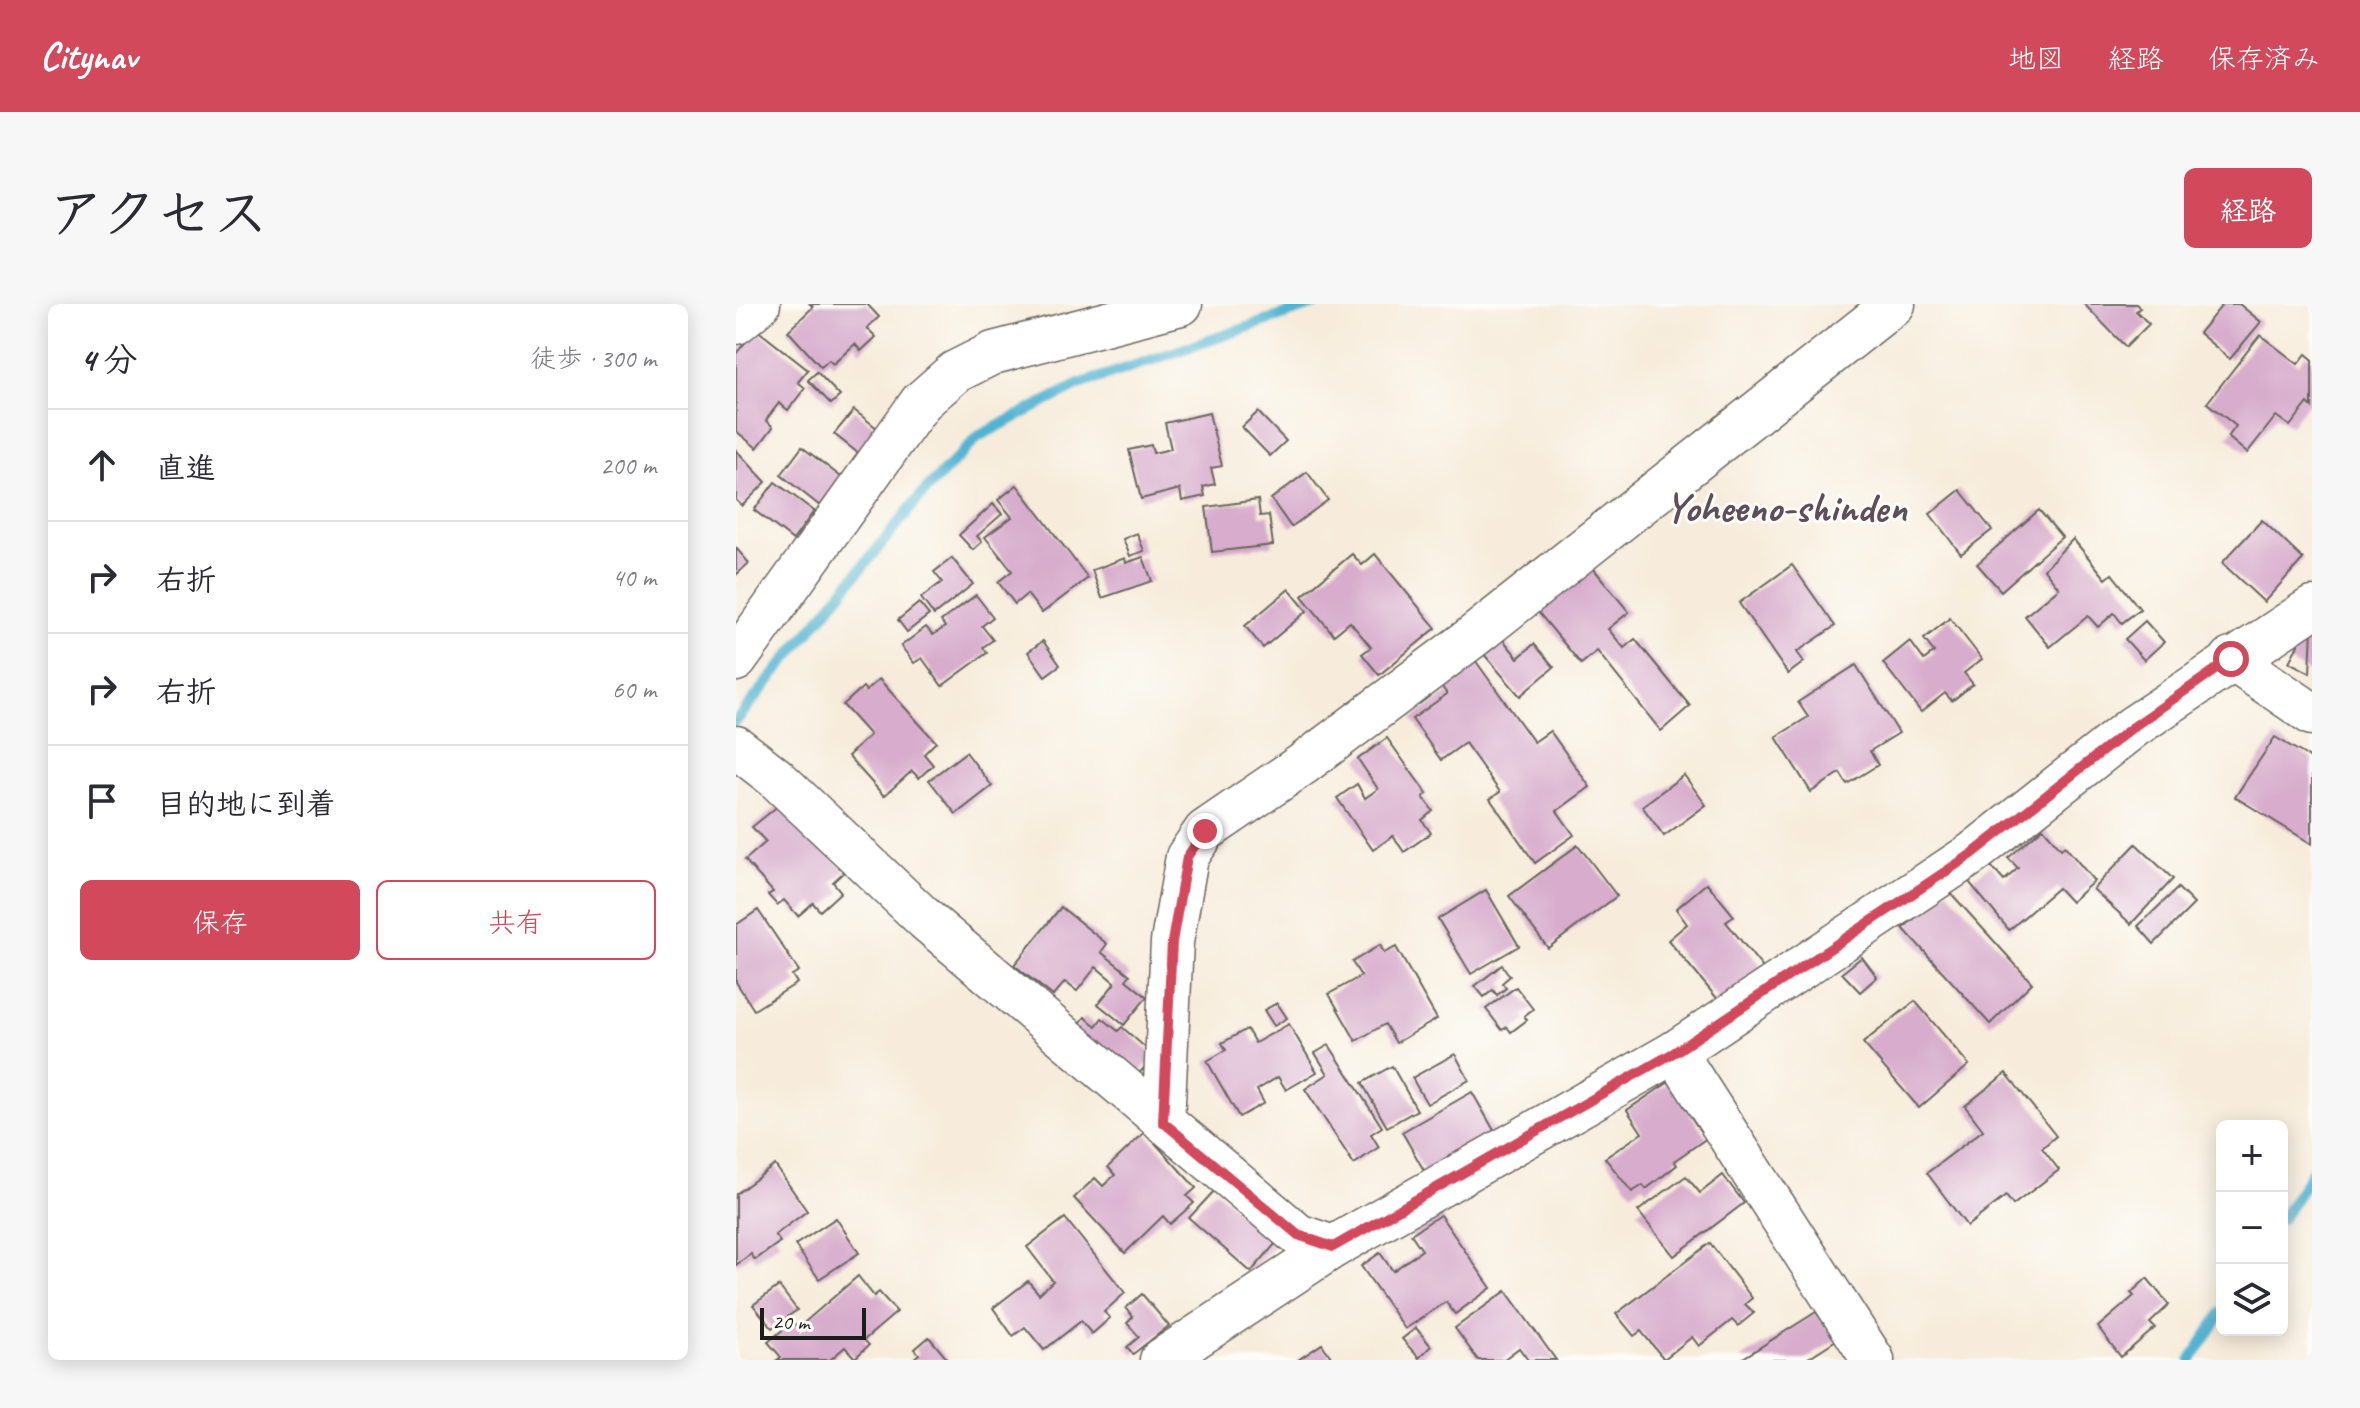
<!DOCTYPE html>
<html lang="ja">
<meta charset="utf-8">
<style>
body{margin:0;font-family:Caveat,"Klee One",sans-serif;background:#f7f7f7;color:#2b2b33}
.controls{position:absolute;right:24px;bottom:24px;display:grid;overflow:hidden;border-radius:12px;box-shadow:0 4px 20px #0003}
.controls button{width:72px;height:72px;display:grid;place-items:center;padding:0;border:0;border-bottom:2px solid #e1e1e2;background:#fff;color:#2b2b33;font:40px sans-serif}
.scale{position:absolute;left:24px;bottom:20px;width:106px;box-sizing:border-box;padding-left:8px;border:4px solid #1c1c1c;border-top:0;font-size:22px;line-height:28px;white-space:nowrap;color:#1c1c1c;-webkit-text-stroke:6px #fdfcf7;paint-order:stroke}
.stop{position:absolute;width:24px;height:24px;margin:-18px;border:6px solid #d1495b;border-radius:50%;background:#fff}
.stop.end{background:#d1495b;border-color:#fff;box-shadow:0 2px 8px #0008}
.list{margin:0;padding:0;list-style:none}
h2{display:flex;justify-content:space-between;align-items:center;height:104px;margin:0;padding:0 32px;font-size:34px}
h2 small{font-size:26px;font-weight:400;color:#7c7c81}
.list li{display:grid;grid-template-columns:52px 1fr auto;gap:24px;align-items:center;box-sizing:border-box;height:112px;padding:0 32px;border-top:2px solid #e1e1e2}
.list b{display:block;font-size:30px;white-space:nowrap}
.list em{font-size:26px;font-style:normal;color:#7c7c81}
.actions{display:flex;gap:16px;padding:24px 32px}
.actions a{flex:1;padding:18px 0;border:2px solid #d1495b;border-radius:12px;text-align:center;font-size:28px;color:#d1495b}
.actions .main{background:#d1495b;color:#fff}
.icon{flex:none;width:44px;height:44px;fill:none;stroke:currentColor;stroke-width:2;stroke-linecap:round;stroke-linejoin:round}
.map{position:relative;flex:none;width:1576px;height:1056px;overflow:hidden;border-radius:12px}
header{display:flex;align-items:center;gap:48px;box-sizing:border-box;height:112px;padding:0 40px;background:#d1495b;color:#fff}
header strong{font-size:38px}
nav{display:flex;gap:44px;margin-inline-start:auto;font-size:28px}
.intro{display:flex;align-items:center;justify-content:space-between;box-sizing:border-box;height:192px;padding:0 48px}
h1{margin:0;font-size:56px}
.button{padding:20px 36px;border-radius:12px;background:#d1495b;color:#fff;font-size:28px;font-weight:700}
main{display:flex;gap:48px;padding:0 48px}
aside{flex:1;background:#fff;border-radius:12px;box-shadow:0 4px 20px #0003}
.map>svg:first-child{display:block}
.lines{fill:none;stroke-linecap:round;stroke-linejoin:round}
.stream{stroke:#53b3d2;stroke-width:11}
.building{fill:#d7accc}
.minor-casing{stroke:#69655f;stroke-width:45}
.minor{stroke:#fff;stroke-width:42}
.route{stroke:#d1495b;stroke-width:10}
.labels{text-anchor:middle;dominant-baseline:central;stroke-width:6;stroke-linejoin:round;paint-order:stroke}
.neighbourhood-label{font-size:42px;font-weight:bold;fill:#5d4e5a;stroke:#fdfcf7}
</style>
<header>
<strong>Citynav</strong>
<nav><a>地図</a><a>経路</a><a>保存済み</a></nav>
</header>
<div class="intro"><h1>アクセス</h1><a class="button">経路</a></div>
<main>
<aside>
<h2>4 分<small>徒歩 · 300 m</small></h2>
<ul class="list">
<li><svg class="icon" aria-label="ahead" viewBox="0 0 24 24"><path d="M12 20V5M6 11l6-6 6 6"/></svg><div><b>直進</b></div><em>200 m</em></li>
<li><svg class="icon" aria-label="right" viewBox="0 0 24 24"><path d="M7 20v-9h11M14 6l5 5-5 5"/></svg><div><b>右折</b></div><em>40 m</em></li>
<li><svg class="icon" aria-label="right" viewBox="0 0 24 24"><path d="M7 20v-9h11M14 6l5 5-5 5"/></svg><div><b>右折</b></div><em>60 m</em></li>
<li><svg class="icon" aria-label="arrive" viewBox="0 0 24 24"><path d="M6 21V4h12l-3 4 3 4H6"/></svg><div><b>目的地に到着</b></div></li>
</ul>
<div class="actions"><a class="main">保存</a><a>共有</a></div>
</aside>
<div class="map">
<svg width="1576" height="1056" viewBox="0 0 1576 1056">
<rect width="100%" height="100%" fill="#fdfcf7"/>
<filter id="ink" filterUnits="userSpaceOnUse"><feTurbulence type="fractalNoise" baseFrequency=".0125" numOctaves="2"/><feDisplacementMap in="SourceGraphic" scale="16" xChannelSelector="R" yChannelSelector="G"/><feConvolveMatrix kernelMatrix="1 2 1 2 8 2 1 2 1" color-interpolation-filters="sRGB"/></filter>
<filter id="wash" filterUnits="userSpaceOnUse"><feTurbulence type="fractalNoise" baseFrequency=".006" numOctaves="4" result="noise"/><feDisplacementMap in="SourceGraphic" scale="32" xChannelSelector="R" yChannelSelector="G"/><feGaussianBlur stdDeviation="1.8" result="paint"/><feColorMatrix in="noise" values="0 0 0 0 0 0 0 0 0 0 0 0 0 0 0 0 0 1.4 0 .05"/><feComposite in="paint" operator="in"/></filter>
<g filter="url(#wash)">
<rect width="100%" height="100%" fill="#f7ecdb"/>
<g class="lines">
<g class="stream">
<path d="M0 417 188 188 243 132 342 81 580 0"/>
<path d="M1546 915 1576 868"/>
<path d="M1455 1056 1486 1008"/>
</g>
</g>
<g id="blocks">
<g class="building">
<path d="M74 0H131L143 13 131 24 140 33 125 47 119 40 97 60 93 56 85 63 52 27 77 3Z"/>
<path d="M1348 0H1400L1404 4 1400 7 1413 20 1390 43Z"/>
<path d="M1487 0H1503L1525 18 1494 55 1463 29Z"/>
<path d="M20 25 72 66 62 78 69 84 52 106 43 99 30 116 37 123 21 144 0 127V50Z"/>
<path d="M1524 31 1562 60 1570 50 1576 55V103L1572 99 1554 122 1540 112 1511 149 1492 133 1500 122 1471 99Z"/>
<path d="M81 68 104 92 95 100 72 76Z"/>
<path d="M118 106 142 125 122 149 98 130Z"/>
<path d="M522 108 550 137 534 152 506 123Z"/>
<path d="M473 109 486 162 475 164 479 180 467 183 469 192 446 197 444 185 405 195 393 146 415 141 417 149 435 145 429 119Z"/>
<path d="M66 143 105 173 84 202 45 171Z"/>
<path d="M0 146 30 178 6 202 0 196Z"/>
<path d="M571 168 592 196 555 223 535 195Z"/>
<path d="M39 178 78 207 57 236 18 206Z"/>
<path d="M281 181 352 274 306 309 291 290 279 300 262 278 276 267 249 233 276 213 262 196Z"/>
<path d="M1224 186 1256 226 1225 250 1194 210Z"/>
<path d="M522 196 524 212 533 211 537 241 476 248 470 203Z"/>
<path d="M257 200 266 210 241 232 246 238 237 246 223 231Z"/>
<path d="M1303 206 1326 233 1265 287 1241 260Z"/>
<path d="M1526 216 1567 255 1528 298 1486 259Z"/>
<path d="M401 229 408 247 394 252 387 235Z"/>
<path d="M1337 235 1370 275 1376 270 1404 305 1386 319 1378 309 1362 323 1352 312 1314 343 1289 312 1323 284 1308 265Z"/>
<path d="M0 244 13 259 0 271Z"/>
<path d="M616 250 626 261 639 250 700 324 643 371 626 350 635 343 614 318 598 331 566 292Z"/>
<path d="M407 253 416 277 366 294 356 266 389 254 390 259Z"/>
<path d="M216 254 237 280 198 311 185 294 206 278 198 268Z"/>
<path d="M1056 261 1099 322 1061 348 1068 358 1052 370 1003 299Z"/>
<path d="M857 264 893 308 872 325 888 344 899 335 954 402 925 427 861 347 845 360 802 308Z"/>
<path d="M553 285 571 307 527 344 509 322Z"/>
<path d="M240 291 257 313 246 322 257 336 247 343 251 349 206 382 186 354 178 359 165 342 190 323 197 331 209 323 205 317Z"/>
<path d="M183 299 193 311 171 328 162 316Z"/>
<path d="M1214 314 1246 355 1228 369 1237 380 1216 397 1209 389 1185 408 1147 359 1174 337 1188 356 1198 348 1188 335Z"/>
<path d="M1409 317 1428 338 1408 356 1389 335Z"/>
<path d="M1572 322 1576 324 1574 369 1553 358Z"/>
<path d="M764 332 782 354 798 340 818 363 784 392 746 348Z"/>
<path d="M307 337 324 361 309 372 292 348Z"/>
<path d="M739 356 798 438 814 427 854 483 821 507 838 531 799 559 754 495 764 488 729 439 705 456 676 415 711 390 704 380Z"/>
<path d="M1120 361 1163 429 1134 447 1142 461 1111 480 1104 469 1075 488 1040 433 1072 413 1062 398Z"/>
<path d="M143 375 200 438 188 450 197 461 183 474 176 467 148 492 112 452 134 431 107 401 127 383 130 387Z"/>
<path d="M1539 433 1576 455V540L1499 493Z"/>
<path d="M651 434 691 490 687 493 697 507 686 516 695 529 668 548 657 532 637 546 601 494 621 480 629 494 642 485 622 455Z"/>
<path d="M230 448 256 482 220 510 193 476Z"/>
<path d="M948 471 970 501 928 532 906 502Z"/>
<path d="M43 501 109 567 97 578 105 588 84 607 77 599 62 612 48 596 41 601 32 591 37 588 9 556 30 538 16 523Z"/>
<path d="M1307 524 1325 545 1329 542 1358 577 1335 598 1322 584 1273 626 1233 578 1254 561 1268 577 1282 564 1272 554Z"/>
<path d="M1400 540 1437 575 1395 620 1357 585Z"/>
<path d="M842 541 881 592 812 644 773 592Z"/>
<path d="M971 579 998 612 990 618 1027 664 985 699 932 636 951 620 940 605Z"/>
<path d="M1442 584 1458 600 1418 640 1402 622Z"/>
<path d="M750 586 783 642 735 670 702 615Z"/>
<path d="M1212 586 1296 679 1254 720 1167 624Z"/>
<path d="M325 603 371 640 365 648 394 671 390 676 411 693 388 721 362 700 379 679 360 663 341 687 329 678 317 692 278 661Z"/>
<path d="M22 606 63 667 56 671 61 679 18 706 0 678V621Z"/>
<path d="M644 641 648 649 660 643 701 715 660 739 649 720 620 737 593 690 625 672 616 658Z"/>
<path d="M1126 653 1141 673 1124 688 1106 669Z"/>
<path d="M766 661 774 672 766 679 770 684 761 691 757 686 748 693 739 682Z"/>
<path d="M780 683 797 705 788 712 791 716 775 728 771 723 766 726 750 705Z"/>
<path d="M1179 697 1233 761 1183 804 1127 739Z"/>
<path d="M541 699 551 714 538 722 528 706Z"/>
<path d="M349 713 360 722 366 714 382 727 386 723 419 752 397 776 339 725Z"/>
<path d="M553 720 581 768 550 786 542 773 521 786 528 799 503 813 471 757 490 746 486 739 511 725 519 739Z"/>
<path d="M593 741 646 823 635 830 643 843 618 860 569 785 592 770 579 749Z"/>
<path d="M719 750 733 776 691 800 676 774Z"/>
<path d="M656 762 681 806 651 823 626 779Z"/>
<path d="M1270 769 1320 832 1306 844 1323 866 1277 901 1270 892 1231 922 1191 869 1247 826 1229 802Z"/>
<path d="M933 778 971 834 938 857 941 861 910 885 907 881 896 888 869 854 906 829 891 806Z"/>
<path d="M736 788 760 830 690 870 666 828Z"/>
<path d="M409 828 460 884 451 892 458 899 434 920 427 912 389 949 338 894 359 874 367 882 379 871 372 863Z"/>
<path d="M39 861 71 907 39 931 44 938 19 956 15 950 0 961V890Z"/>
<path d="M987 871 1008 899 938 952 902 907 950 872 964 889Z"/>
<path d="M479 886 540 939 515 968 453 914Z"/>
<path d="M704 911 755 984 719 1010 710 998 669 1025 625 962 644 949 657 967 686 946 675 930Z"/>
<path d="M100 914 123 949 83 975 59 941Z"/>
<path d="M329 914 389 989 368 1008 374 1014 356 1030 345 1017 308 1046 289 1023 277 1032 257 1004 292 977 303 990 317 977 291 943Z"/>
<path d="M974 939 1016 994 1009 1000 1018 1009 1002 1022 996 1016 963 1042 956 1033 928 1055 905 1027 898 1032 880 1010Z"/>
<path d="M122 972 138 992 143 988 161 1008 128 1036 133 1041 119 1054 109 1043 94 1056H41L45 1053 32 1038 56 1018 62 1024Z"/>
<path d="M1411 974 1433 1001 1414 1019 1419 1024 1385 1053 1362 1023 1398 992 1395 989Z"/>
<path d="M43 982 61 1006 36 1024 17 1001Z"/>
<path d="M770 987 820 1056H792L783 1044 767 1056H742L719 1024Z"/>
<path d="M406 990 433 1022 397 1050 391 1043 403 1033 391 1019 397 1013 390 1004Z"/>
<path d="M1080 1008 1100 1036 1069 1056H1004Z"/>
<path d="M680 1024 695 1042 683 1054 666 1035Z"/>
<path d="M193 1033 212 1056H176L183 1050 179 1045Z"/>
<path d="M586 1040 597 1056H562Z"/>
</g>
</g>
</g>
<g filter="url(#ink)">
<use href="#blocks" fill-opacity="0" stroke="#69655f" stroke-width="2"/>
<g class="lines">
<defs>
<g id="minor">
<path d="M0 19 23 0"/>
<path d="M1495 355 1576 410"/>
<path d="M0 356 185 98 219 68 257 49 445 0"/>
<path d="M0 443 40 474 190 616 562 931 597 943"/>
<path d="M939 748 1137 1056"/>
<path d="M427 818 436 638 451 553 469 527 567 460 734 335 1158 0"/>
<path d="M425 1056 597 943 939 748 1236 550 1397 423 1576 304"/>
</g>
</defs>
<use href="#minor" class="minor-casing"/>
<use href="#minor" class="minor"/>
</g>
</g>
<g class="lines" filter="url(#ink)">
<path class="route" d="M469 527 451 553 436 638 427 818 562 931 597 943 939 748 1236 550 1397 423 1495 355"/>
</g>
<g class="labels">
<g class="neighbourhood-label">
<text x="1050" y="203">Yoheeno-shinden</text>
</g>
</g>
</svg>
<div class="controls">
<button>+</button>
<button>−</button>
<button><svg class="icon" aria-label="layers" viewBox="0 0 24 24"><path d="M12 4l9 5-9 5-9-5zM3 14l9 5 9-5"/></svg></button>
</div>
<div class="scale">20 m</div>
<div class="stop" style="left:1495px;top:355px"></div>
<div class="stop end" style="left:469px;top:527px"></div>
</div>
</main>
